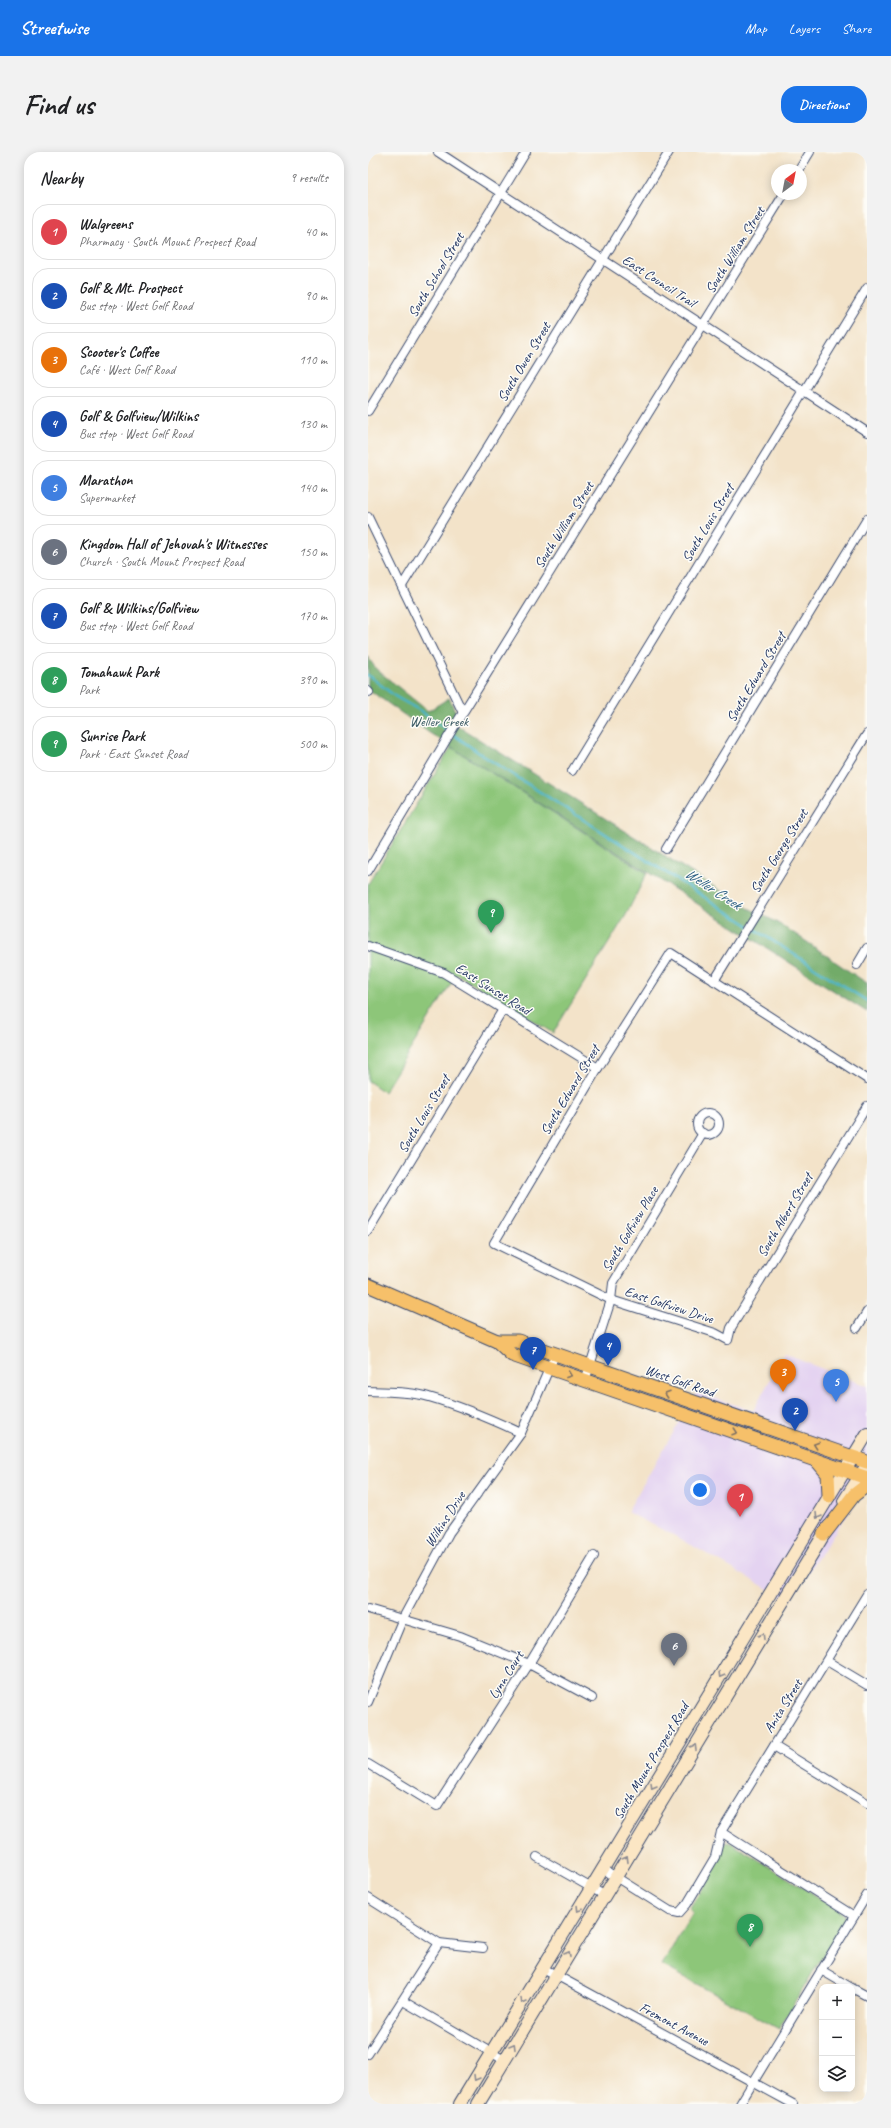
<!DOCTYPE html>
<meta charset="utf-8">
<style>
body{margin:0;font-family:Caveat,sans-serif;background:#f2f2f2;color:#202124}
.controls{position:absolute;right:12px;bottom:12px;display:grid;overflow:hidden;border-radius:8px;box-shadow:0 2px 10px #0003}
.controls button{width:36px;height:36px;display:grid;place-items:center;padding:0;border:0;border-bottom:1px solid #e0e0e0;background:#fff;color:#202124;font:20px sans-serif}
.compass{position:absolute;left:403px;top:12px;width:36px;height:36px;border-radius:50%;background:#fff;box-shadow:0 2px 10px #0003;rotate:32deg}
.you{position:absolute;left:332px;top:1338px;width:14px;height:14px;margin:-10px;border:3px solid #fff;border-radius:50%;background:#1a73e8;box-shadow:0 0 0 6px #1a73e833}
.badge{display:grid;place-items:center;width:26px;height:26px;border-radius:50%;background:#1a73e8;color:#fff;font-size:13px;font-weight:700}
.pin{position:absolute;translate:-50% -33px;filter:drop-shadow(0 1px 2px #0008)}
.pin::after{content:'';position:absolute;top:21px;width:14px;height:12px;background:inherit;clip-path:polygon(0 0,100% 0,50% 100%)}
.list{margin:0;padding:0;list-style:none}
h2{display:flex;justify-content:space-between;align-items:center;height:52px;margin:0;padding:0 16px;font-size:17px}
h2 small{font-size:13px;font-weight:400;color:#757577}
.list li{display:grid;grid-template-columns:26px 1fr auto;gap:12px;align-items:center;box-sizing:border-box;height:56px;margin:0 8px 8px;padding:0 8px;border:1px solid #e0e0e0;border-radius:16px}
.list b{display:block;font-size:15px;white-space:nowrap}
.list p{margin:0;font-size:13px;white-space:nowrap;color:#757577}
.list em{font-size:13px;font-style:normal;color:#757577}
.icon{flex:none;width:22px;height:22px;fill:none;stroke:currentColor;stroke-width:2;stroke-linecap:round;stroke-linejoin:round}
.map{position:relative;flex:none;width:499px;height:1952px;overflow:hidden;border-radius:16px}
header{display:flex;align-items:center;gap:24px;box-sizing:border-box;height:56px;padding:0 20px;background:#1a73e8;color:#fff}
header strong{font-size:19px}
nav{display:flex;gap:22px;margin-inline-start:auto;font-size:14px}
.intro{display:flex;align-items:center;justify-content:space-between;box-sizing:border-box;height:96px;padding:0 24px}
h1{margin:0;font-size:28px}
.button{padding:10px 18px;border-radius:16px;background:#1a73e8;color:#fff;font-size:14px;font-weight:700}
main{display:flex;gap:24px;padding:0 24px}
aside{flex:1;background:#fff;border-radius:16px;box-shadow:0 2px 10px #0003}
.map>svg:first-child{display:block}
.built{fill:#e4d3f1}
.green{fill:#8dc679;stroke:#547a6c}
.forest{fill:#72ab69;stroke:#466d64}
.lines{fill:none;stroke-linecap:round;stroke-linejoin:round}
.stream{stroke:#4ab4c8;stroke-width:2.5}
.minor-casing{stroke:#3b4a6e;stroke-width:10}
.secondary-casing{stroke:#3b4a6e;stroke-width:14}
.primary-casing{stroke:#3b4a6e;stroke-width:15}
.minor{stroke:#fff;stroke-width:8}
.secondary{stroke:#fbe6c4;stroke-width:12}
.primary{stroke:#f6c06b;stroke-width:13}
.oneway{stroke:#7e7064}
.oneway2{stroke:#8b8a91}
.labels{text-anchor:middle;dominant-baseline:central;stroke-width:3;stroke-linejoin:round;paint-order:stroke}
.street-label{font-size:14px;fill:#1b2f5e;stroke:#fdfcf7}
.park-label{font-size:14px;fill:#3d5c66;stroke:#fdfcf7}
.water-label{font-size:15px;font-style:italic;fill:#2b5e83;stroke:#fdfcf7}
</style>
<header>
<strong>Streetwise</strong>
<nav><a>Map</a><a>Layers</a><a>Share</a></nav>
</header>
<div class="intro"><h1>Find us</h1><a class="button">Directions</a></div>
<main>
<aside>
<h2>Nearby<small>9 results</small></h2>
<ul class="list">
<li><span class="badge" style="background:#e0444e">1</span><div><b>Walgreens</b><p>Pharmacy · South Mount Prospect Road</p></div><em>40 m</em></li>
<li><span class="badge" style="background:#1a4fb4">2</span><div><b>Golf &amp; Mt. Prospect</b><p>Bus stop · West Golf Road</p></div><em>90 m</em></li>
<li><span class="badge" style="background:#e8710a">3</span><div><b>Scooter's Coffee</b><p>Café · West Golf Road</p></div><em>110 m</em></li>
<li><span class="badge" style="background:#1a4fb4">4</span><div><b>Golf &amp; Golfview/Wilkins</b><p>Bus stop · West Golf Road</p></div><em>130 m</em></li>
<li><span class="badge" style="background:#3f7fe0">5</span><div><b>Marathon</b><p>Supermarket</p></div><em>140 m</em></li>
<li><span class="badge" style="background:#6b7280">6</span><div><b>Kingdom Hall of Jehovah's Witnesses</b><p>Church · South Mount Prospect Road</p></div><em>150 m</em></li>
<li><span class="badge" style="background:#1a4fb4">7</span><div><b>Golf &amp; Wilkins/Golfview</b><p>Bus stop · West Golf Road</p></div><em>170 m</em></li>
<li><span class="badge" style="background:#2e9e5b">8</span><div><b>Tomahawk Park</b><p>Park</p></div><em>390 m</em></li>
<li><span class="badge" style="background:#2e9e5b">9</span><div><b>Sunrise Park</b><p>Park · East Sunset Road</p></div><em>500 m</em></li>
</ul>
</aside>
<div class="map">
<svg width="499" height="1952" viewBox="0 0 499 1952">
<rect width="100%" height="100%" fill="#fdfcf7"/>
<filter id="ink" filterUnits="userSpaceOnUse"><feTurbulence type="fractalNoise" baseFrequency=".025" numOctaves="2"/><feDisplacementMap in="SourceGraphic" scale="8" xChannelSelector="R" yChannelSelector="G"/><feConvolveMatrix kernelMatrix="1 2 1 2 8 2 1 2 1" color-interpolation-filters="sRGB"/></filter>
<filter id="wash" filterUnits="userSpaceOnUse"><feTurbulence type="fractalNoise" baseFrequency=".012" numOctaves="4" result="noise"/><feDisplacementMap in="SourceGraphic" scale="16" xChannelSelector="R" yChannelSelector="G"/><feGaussianBlur stdDeviation="0.9" result="paint"/><feColorMatrix in="noise" values="0 0 0 0 0 0 0 0 0 0 0 0 0 0 0 0 0 1.4 0 .05"/><feComposite in="paint" operator="in"/></filter>
<g filter="url(#wash)">
<rect width="100%" height="100%" fill="#f3e3c9"/>
<path class="built" d="M416 1202 499 1234V1339L492 1343 421 1449 311 1386 259 1360 329 1240 385 1259Z"/>
<g class="green">
<path d="M83 595 279 721 258 763 185 881 89 822 16 940 0 929V732Z"/>
<path d="M359 1690 365 1692 474 1760 478 1765 411 1877 294 1813 325 1760 321 1757C330 1742 344 1725 350 1708 353 1700 351 1695 359 1690Z"/>
</g>
<path class="forest" d="M0 505 8 517 60 559 81 546 88 561 85 571 380 756C424 775 459 806 499 831V860L60 580 0 537Z"/>
<g class="lines">
<path class="stream" d="M0 523 28 545 51 558 114 603 499 849"/>
</g>
</g>
<g filter="url(#ink)">
<g class="lines">
<defs>
<g id="minor">
<path d="M70 0 499 280"/>
<path d="M431 18 442 0"/>
<path d="M0 259 158 0"/>
<path d="M0 365 95 561"/>
<path d="M34 434 301 0"/>
<path d="M0 539 1 540"/>
<path d="M204 619 499 136"/>
<path d="M298 697 499 367"/>
<path d="M0 719 86 575 416 42"/>
<path d="M0 794 76 821 230 916"/>
<path d="M489 813 499 796"/>
<path d="M346 829 499 582"/>
<path d="M499 927 303 801 230 916 126 1091 243 1148 347 1181 360 1188 363 1176 499 954"/>
<circle cx="340" cy="972" r="11"/>
<path d="M0 1079 134 859"/>
<path d="M489 1176 499 1160"/>
<path d="M217 1229 243 1148 245 1131 335 981"/>
<path d="M0 1239C20 1240 42 1239 61 1245 92 1254 123 1267 153 1281"/>
<path d="M0 1457 92 1484 161 1512 224 1546"/>
<path d="M459 1509 499 1533"/>
<path d="M0 1550 35 1466 81 1381 153 1281 187 1203"/>
<path d="M406 1594 499 1651"/>
<path d="M0 1612 69 1654 161 1512 226 1404"/>
<path d="M353 1680 486 1764"/>
<path d="M169 1705 236 1743"/>
<path d="M235 1717 302 1759 311 1761 319 1752 347 1705 353 1680 499 1442"/>
<path d="M0 1746 71 1791 115 1796"/>
<path d="M175 1816 425 1952"/>
<path d="M453 1818 482 1835"/>
<path d="M484 1836 499 1844"/>
<path d="M35 1849 136 1908"/>
<path d="M0 1902 71 1791"/>
<path d="M372 1952 499 1743"/>
</g>
<g id="secondary">
<path d="M476 1349 499 1313"/>
<path d="M92 1952 499 1282"/>
<path d="M110 1952 461 1374"/>
</g>
<g id="primary">
<path d="M0 1133 129 1189 144 1203 499 1326"/>
<path d="M129 1189H150L499 1310"/>
<path d="M450 1310 460 1322 461 1344"/>
<path d="M456 1382 486 1343 499 1333"/>
</g>
</defs>
<use href="#minor" class="minor-casing"/>
<use href="#secondary" class="secondary-casing"/>
<use href="#primary" class="primary-casing"/>
<use href="#minor" class="minor"/>
<use href="#secondary" class="secondary"/>
<use href="#primary" class="primary"/>
</g>
<defs><path id="oneway-chevron" d="M-2-3.5L2.5 0L-2 3.5" fill="none" stroke-width="1.6" stroke-linecap="round" stroke-linejoin="round"/></defs>
<g class="oneway">
<use href="#oneway-chevron" transform="translate(201 1223) rotate(20)"/>
<use href="#oneway-chevron" transform="translate(299 1242) rotate(-161)"/>
<use href="#oneway-chevron" transform="translate(367 1280) rotate(19)"/>
<use href="#oneway-chevron" transform="translate(448 1293) rotate(-161)"/>
</g>
<g class="oneway2">
<use href="#oneway-chevron" transform="translate(450 1364) rotate(121)"/>
<use href="#oneway-chevron" transform="translate(394 1484) rotate(-59)"/>
<use href="#oneway-chevron" transform="translate(353 1523) rotate(121)"/>
<use href="#oneway-chevron" transform="translate(326 1595) rotate(-59)"/>
<use href="#oneway-chevron" transform="translate(285 1634) rotate(121)"/>
<use href="#oneway-chevron" transform="translate(258 1707) rotate(-59)"/>
<use href="#oneway-chevron" transform="translate(211 1757) rotate(122)"/>
<use href="#oneway-chevron" transform="translate(200 1802) rotate(-59)"/>
<use href="#oneway-chevron" transform="translate(155 1849) rotate(121)"/>
<use href="#oneway-chevron" transform="translate(145 1894) rotate(-59)"/>
<use href="#oneway-chevron" transform="translate(108 1926) rotate(121)"/>
</g>
</g>
<g class="labels">
<g class="street-label">
<text transform="translate(367 98) rotate(-58)">South William Street</text>
<text transform="translate(68 123) rotate(-59)">South School Street</text>
<text transform="translate(291 129) rotate(33)">East Council Trail</text>
<text transform="translate(156 210) rotate(-59)">South Owen Street</text>
<text transform="translate(340 371) rotate(-59)">South Louis Street</text>
<text transform="translate(196 373) rotate(-58)">South William Street</text>
<text transform="translate(388 525) rotate(-59)">South Edward Street</text>
<text transform="translate(411 699) rotate(-58)">South George Street</text>
<text transform="translate(125 837) rotate(32)">East Sunset Road</text>
<text transform="translate(202 938) rotate(-59)">South Edward Street</text>
<text transform="translate(56 962) rotate(-59)">South Louis Street</text>
<text transform="translate(417 1063) rotate(-59)">South Albert Street</text>
<text transform="translate(262 1077) rotate(-59)">South Golfview Place</text>
<text transform="translate(301 1153) rotate(18)">East Golfview Drive</text>
<text transform="translate(312 1229) rotate(19)">West Golf Road</text>
<text transform="translate(77 1367) rotate(-57)">Wilkins Drive</text>
<text transform="translate(138 1523) rotate(-58)">Lynn Court</text>
<text transform="translate(415 1554) rotate(-58)">Anita Street</text>
<text transform="translate(283 1609) rotate(-59)">South Mount Prospect Road</text>
<text transform="translate(306 1872) rotate(28)">Fremont Avenue</text>
</g>
<g class="park-label">
<text x="71" y="569">Weller Creek</text>
</g>
<g class="water-label">
<text transform="translate(345 737) rotate(33)">Weller Creek</text>
</g>
</g>
</svg>
<div class="controls">
<button>+</button>
<button>−</button>
<button><svg class="icon" aria-label="layers" viewBox="0 0 24 24"><path d="M12 4l9 5-9 5-9-5zM3 14l9 5 9-5"/></svg></button>
</div>
<svg class="compass" viewBox="-18 -18 36 36"><path d="M0-13l5 13h-10z" fill="#e53935"/><path d="M0 13l5-13h-10z" fill="#757577"/></svg>
<div class="you"></div>
<div class="pin badge" style="left:372px;top:1365px;background:#e0444e">1</div>
<div class="pin badge" style="left:427px;top:1279px;background:#1a4fb4">2</div>
<div class="pin badge" style="left:415px;top:1240px;background:#e8710a">3</div>
<div class="pin badge" style="left:240px;top:1214px;background:#1a4fb4">4</div>
<div class="pin badge" style="left:468px;top:1250px;background:#3f7fe0">5</div>
<div class="pin badge" style="left:306px;top:1514px;background:#6b7280">6</div>
<div class="pin badge" style="left:165px;top:1218px;background:#1a4fb4">7</div>
<div class="pin badge" style="left:382px;top:1795px;background:#2e9e5b">8</div>
<div class="pin badge" style="left:123px;top:781px;background:#2e9e5b">9</div>
</div>
</main>
